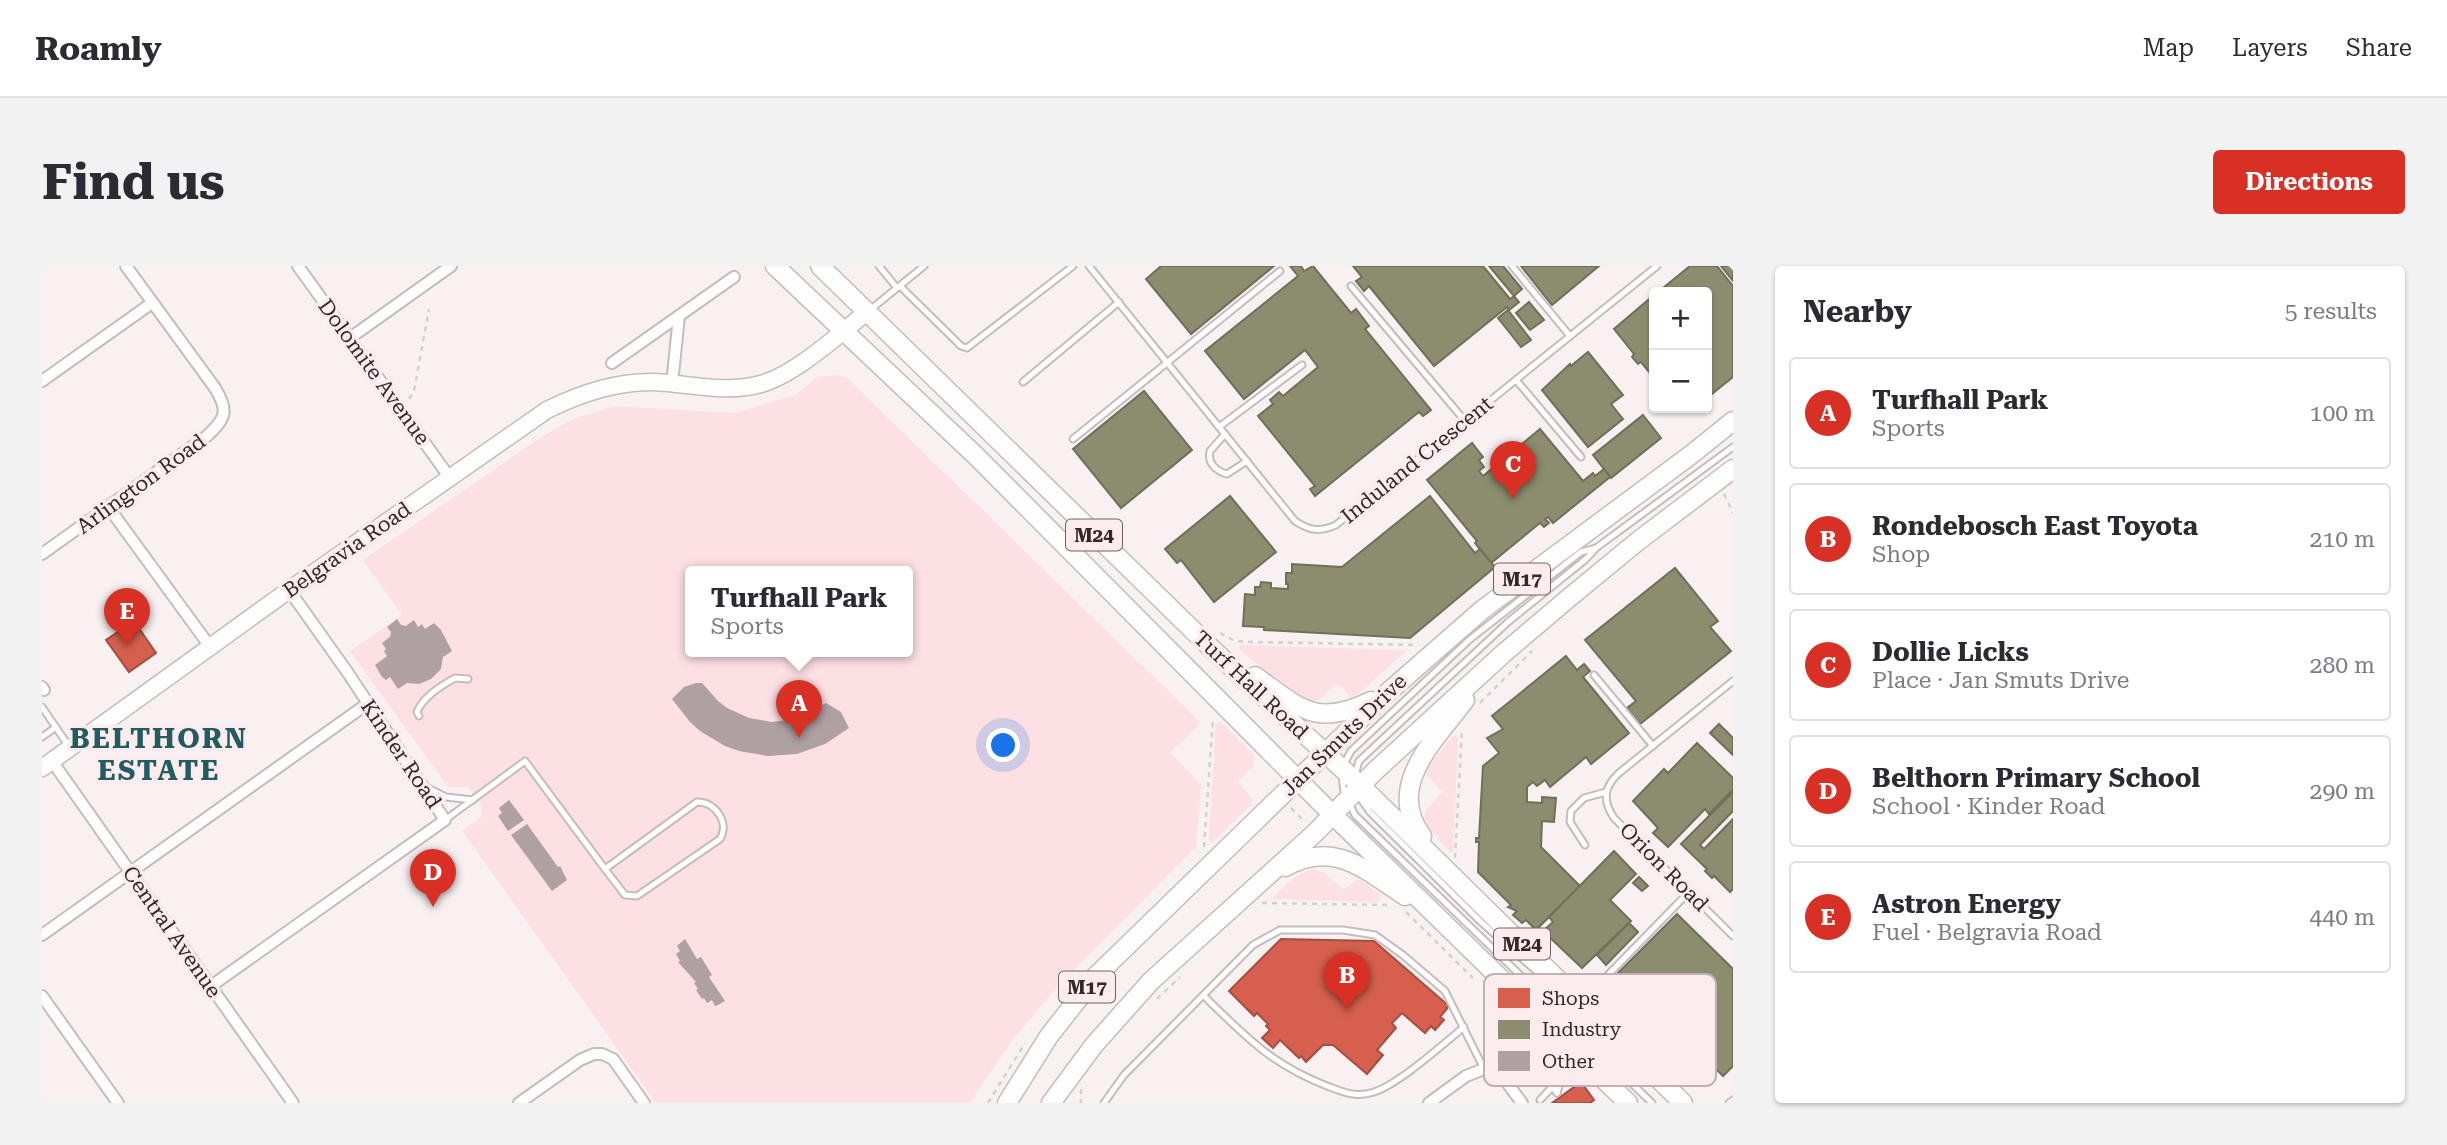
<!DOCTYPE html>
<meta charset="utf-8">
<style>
body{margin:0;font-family:"Roboto Serif",serif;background:#f2f2f3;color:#2b2b33}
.controls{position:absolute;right:21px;top:21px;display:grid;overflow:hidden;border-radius:7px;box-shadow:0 2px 5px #0004}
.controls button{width:63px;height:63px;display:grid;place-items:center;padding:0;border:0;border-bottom:2px solid #e1e1e2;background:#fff;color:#2b2b33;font:35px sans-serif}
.you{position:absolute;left:962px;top:480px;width:24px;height:24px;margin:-18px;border:5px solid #fff;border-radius:50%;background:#1a73e8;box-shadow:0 0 0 10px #1a73e833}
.badge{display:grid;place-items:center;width:46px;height:46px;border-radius:50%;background:#d93025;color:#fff;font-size:23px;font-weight:700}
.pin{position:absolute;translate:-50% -58px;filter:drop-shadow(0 2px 4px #0008)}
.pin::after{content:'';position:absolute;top:37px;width:24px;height:21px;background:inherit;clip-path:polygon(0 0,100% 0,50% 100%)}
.popup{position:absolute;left:643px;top:300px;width:228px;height:91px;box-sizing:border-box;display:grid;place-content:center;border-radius:7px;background:#fff;filter:drop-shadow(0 2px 5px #0005);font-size:23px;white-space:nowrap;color:#7c7c81}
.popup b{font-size:26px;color:#2b2b33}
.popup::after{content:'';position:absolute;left:50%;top:100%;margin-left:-14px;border:14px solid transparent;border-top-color:#fff}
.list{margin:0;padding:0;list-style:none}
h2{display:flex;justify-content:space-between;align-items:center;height:91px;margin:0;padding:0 28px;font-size:30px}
h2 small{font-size:23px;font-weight:400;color:#7c7c81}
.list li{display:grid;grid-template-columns:46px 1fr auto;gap:21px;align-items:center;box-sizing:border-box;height:112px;margin:0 14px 14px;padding:0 14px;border:2px solid #e1e1e2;border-radius:7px}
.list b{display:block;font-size:26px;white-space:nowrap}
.list p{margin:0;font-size:23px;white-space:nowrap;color:#7c7c81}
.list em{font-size:23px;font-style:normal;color:#7c7c81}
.map{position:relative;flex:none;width:1691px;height:837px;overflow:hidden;border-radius:7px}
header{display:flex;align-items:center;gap:42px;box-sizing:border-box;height:98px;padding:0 35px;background:#fff;border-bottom:2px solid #e1e1e2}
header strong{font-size:33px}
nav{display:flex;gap:38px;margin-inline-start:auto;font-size:24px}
.intro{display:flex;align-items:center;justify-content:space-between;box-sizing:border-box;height:168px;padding:0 42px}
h1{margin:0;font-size:49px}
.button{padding:18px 32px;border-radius:7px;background:#d93025;color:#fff;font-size:24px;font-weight:700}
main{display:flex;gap:42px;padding:0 42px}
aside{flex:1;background:#fff;border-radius:7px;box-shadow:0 2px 5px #0004}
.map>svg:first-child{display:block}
.green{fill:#fce0e3;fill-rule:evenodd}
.shops{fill:#d6604d;stroke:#a54f42;stroke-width:2}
.industry{fill:#8c8c6e;stroke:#716e59;stroke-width:2}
.building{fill:#afa0a2}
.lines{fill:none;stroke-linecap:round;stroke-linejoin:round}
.lane-casing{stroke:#c4bcbd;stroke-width:9}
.street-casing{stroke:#c4bcbd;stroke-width:14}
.secondary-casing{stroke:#c4bcbd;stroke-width:19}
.primary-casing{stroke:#c4bcbd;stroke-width:21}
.path{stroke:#d4d0d0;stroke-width:2.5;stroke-dasharray:5 5;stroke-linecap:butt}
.lane{stroke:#fefdfd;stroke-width:5}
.street{stroke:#fefdfd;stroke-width:10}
.secondary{stroke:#fefdfd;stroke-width:16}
.primary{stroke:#fefdfd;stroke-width:18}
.labels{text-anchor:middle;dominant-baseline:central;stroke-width:7;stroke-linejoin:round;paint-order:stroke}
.shield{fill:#fcecee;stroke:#6f6364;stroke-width:2}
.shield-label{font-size:19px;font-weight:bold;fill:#322829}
.street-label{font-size:21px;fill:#322829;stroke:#fcecee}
.district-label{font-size:28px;font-weight:bold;letter-spacing:2px;fill:#225c62;stroke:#fcecee}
.key{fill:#fcecee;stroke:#bfb1b3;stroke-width:2}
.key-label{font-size:19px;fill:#322829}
</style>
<header>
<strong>Roamly</strong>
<nav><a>Map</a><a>Layers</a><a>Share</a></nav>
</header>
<div class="intro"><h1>Find us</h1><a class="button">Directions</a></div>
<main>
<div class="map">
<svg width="1691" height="837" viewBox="0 0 1691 837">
<rect width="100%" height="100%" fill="#f8f0f1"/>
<g class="green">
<path d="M796 109 804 111 1159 457 1128 487 1159 519 1154 581 1017 719 972 772 927 837H614L420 565 440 551 438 537 426 521H406L308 385 360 349 321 294 498 172 533 152 573 140 693 147 754 129 775 111ZM648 306H866V386H648Z"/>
<path d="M1198 379 1360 384 1363 386 1313 431H1308L1301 422 1294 419C1287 424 1281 434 1272 435 1259 436 1207 392 1196 382Z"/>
<path d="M1178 455 1213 491 1211 500 1196 516 1211 534 1209 539 1169 577 1167 573 1174 458Z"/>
<path d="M1411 470H1414L1416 474 1411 584 1409 587 1382 557 1384 544 1401 526 1382 506Z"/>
<path d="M1270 603 1283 607 1301 624 1317 613 1339 629 1338 634 1334 636 1230 633 1251 612Z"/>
</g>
<g class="shops">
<path d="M92 355 114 387 87 406 64 374Z"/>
<path d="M1239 673 1332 675 1407 740 1398 751 1402 754 1393 764 1389 760 1383 767 1360 747 1350 757 1354 762 1335 784 1341 789 1325 808 1291 779H1281L1264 796 1259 790 1257 792 1238 774 1231 782 1220 772 1228 764 1224 760 1226 758 1215 747 1212 750 1187 725Z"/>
<path d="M1539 816 1552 834 1548 837H1510Z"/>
</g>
<g class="industry">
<path d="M1119 0H1232L1149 68 1104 13Z"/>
<path d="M1248 0H1259L1262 5 1271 0 1309 47 1314 43 1327 60 1323 63 1389 144 1381 150 1377 146 1273 230 1268 223 1273 220 1216 150 1231 138 1228 134 1237 126 1241 130 1276 101 1263 84 1202 133 1163 85 1256 10Z"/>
<path d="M1311 0H1441L1468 33 1472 30 1477 36 1467 44 1465 41 1392 100 1327 20 1322 25 1314 15 1320 11Z"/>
<path d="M1447 0H1461L1480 23 1472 30Z"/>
<path d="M1479 0H1557L1510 39Z"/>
<path d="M1648 0H1675L1691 20V111L1665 132V26H1616Z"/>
<path d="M1679 0H1691V15Z"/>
<path d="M1612 29V112L1599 96 1596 98 1590 91 1592 88 1572 63Z"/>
<path d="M1487 36 1502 54 1488 64 1474 47Z"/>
<path d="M1466 44 1489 74 1479 81 1456 52Z"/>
<path d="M1546 86 1581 129 1569 138 1581 153 1546 181 1500 124 1528 98 1529 100Z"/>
<path d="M1102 125 1150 184 1079 242 1031 183Z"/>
<path d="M1601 149 1619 172 1569 212 1551 189Z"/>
<path d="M1498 163 1541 215 1551 207 1553 210 1562 203 1568 211 1511 257 1506 251 1503 253 1507 257 1502 261 1498 257 1449 297 1433 277 1435 275 1385 214 1430 177 1441 191 1437 194 1442 201 1437 205 1441 210Z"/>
<path d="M1188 230 1234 286 1172 336 1139 294 1135 297 1123 283Z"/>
<path d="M1388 230 1433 287 1438 283 1453 301 1368 372 1222 364V361L1201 360 1203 328 1213 329V321H1218L1219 316 1229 317V322L1246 323V318H1244V307H1250V298L1300 301Z"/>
<path d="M1633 302 1676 355 1668 361 1689 385 1598 458 1585 442 1594 435 1543 374Z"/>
<path d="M1524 390 1535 404 1542 398 1548 405 1541 411 1587 467 1549 498 1544 491 1508 521 1503 514 1495 520 1491 516 1485 521V536L1500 537V531L1514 532 1512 556 1500 555 1499 581 1538 620 1494 664 1484 654 1480 657 1471 649 1475 645 1466 641 1469 639 1436 606 1437 576H1434V572H1437L1441 500 1457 487 1445 472 1461 463 1450 450Z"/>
<path d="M1677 458 1691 472V489L1668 467Z"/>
<path d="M1655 477 1691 512V524L1667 548 1663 543 1626 581 1611 567 1616 562 1591 535 1622 503 1626 507Z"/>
<path d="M1691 526V545L1658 579 1662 583 1691 553V623L1688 626 1672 610 1670 612 1663 605 1665 603 1639 578Z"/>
<path d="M1572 585 1594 608 1568 634 1589 655 1540 702 1501 665 1511 656 1507 651Z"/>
<path d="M1597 611 1606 620 1600 625 1591 617Z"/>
<path d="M1635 648 1691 703V800L1681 810 1675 804 1661 818 1635 790 1632 794 1585 747 1590 743 1565 718Z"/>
<path d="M1587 657 1596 666 1564 699 1555 689Z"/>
</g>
<g class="building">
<path d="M355 353 359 359 364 360 372 354 376 361 380 358 383 363 392 357 399 364 410 385 401 391 399 403 389 413 377 418 365 417 356 423 348 411 344 414 340 411 333 399 345 390 342 385 344 383 340 377 348 371 349 366 345 361Z"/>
<path d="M654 417H660L676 435 685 442 707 452 730 456 753 453 784 437 799 446 807 462 783 478 755 488 726 490 697 485 683 480 658 465 648 456 630 433 642 421Z"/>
<path d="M467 534 482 554 466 565 456 550 460 547 457 542Z"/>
<path d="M485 558 516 601 518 600 525 614 510 625 469 569Z"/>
<path d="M643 673 655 693 659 691 670 709 667 711 683 735 676 739 673 740 670 734 665 737 662 732 660 733 654 724 656 723 652 717 654 716 636 696 638 695 634 688 638 685 635 680Z"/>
</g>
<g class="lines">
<defs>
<g id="lane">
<path d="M837 0 855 22"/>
<path d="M1047 0 1253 255C1268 265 1278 266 1294 259L1615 0"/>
<path d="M1470 0 1528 70"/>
<path d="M858 20 919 80 925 82 1031 0"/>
<path d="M1309 20 1423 155"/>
<path d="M828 44 882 0"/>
<path d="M1474 114 1539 191"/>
<path d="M981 116 1077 36"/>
<path d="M1177 161 1260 99"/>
<path d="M1183 168 1168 185C1165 197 1174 205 1185 208L1205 195"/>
<path d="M1031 173 1238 5"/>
<path d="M1552 409 1611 480"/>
<path d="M1691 415 1577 507C1562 521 1560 534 1572 552L1691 670"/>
<path d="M0 441 26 479"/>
<path d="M377 450 375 446C381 431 400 419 413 412L426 413"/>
<path d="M0 471 14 461"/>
<path d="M1301 500 1309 485 1427 374 1539 286 1554 282"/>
<path d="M1313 509 1317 495 1466 356 1544 293 1554 282 1691 181"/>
<path d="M1300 510 1302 527 1313 549 1610 837"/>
<path d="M384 521 404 531 431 534"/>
<path d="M1316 529 1328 546 1439 656 1511 720"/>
<path d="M403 554 483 495 563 603 655 536C673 535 688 557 678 573L595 630 583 629 563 603"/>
<path d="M1543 579 1528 556 1529 545 1542 532 1564 526"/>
<path d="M1162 730C1204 771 1229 798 1285 820 1301 826 1314 832 1332 826 1357 818 1400 779 1422 761"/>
<path d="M1465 764 1515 827"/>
<path d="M1612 781C1596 766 1558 737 1560 715L1647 626"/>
<path d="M1515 827 1518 816 1535 790"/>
<path d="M1498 834 1510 821"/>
<path d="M1062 837 1082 809 1211 679 1238 664H1301L1333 669 1361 689 1403 725 1442 803"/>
<path d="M1687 837 1691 834"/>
</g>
<g id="street">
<path d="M256 0 408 212"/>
<path d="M308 72 409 0"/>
<path d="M570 97 692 11"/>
<path d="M0 115 110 37"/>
<path d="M630 118 637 50"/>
<path d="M67 242 169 382"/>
<path d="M0 288 165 170C184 152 187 145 173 122L84 0"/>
<path d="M0 421 2 424"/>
<path d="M10 495 251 837"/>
<path d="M0 669 325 438"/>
<path d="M169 720 403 554 306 407 247 324"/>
<path d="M0 730 76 837"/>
<path d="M477 837 538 794 552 788H560L571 793 602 837"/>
<path d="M1387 837 1424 810 1442 803 1460 810 1480 837"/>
</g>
<path id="secondary" d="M0 502 247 324 505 144C539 127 574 115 613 116 650 118 682 128 719 118 754 108 797 68 825 46"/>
<g id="primary">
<path d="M733 0 933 189 1291 549 1586 837"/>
<path d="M778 0 1169 382 1319 520 1641 837"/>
<path d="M1213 410C1258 442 1273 462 1329 435"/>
<path d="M1380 570C1342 520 1394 473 1423 434"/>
<path d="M1243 601C1293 574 1322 603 1363 630"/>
<path d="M965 837 1007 770 1054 710 1344 428 1440 344 1650 188 1691 155"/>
<path d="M1009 837 1052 779 1109 715 1273 567 1333 505 1462 387 1528 331 1596 275 1691 203"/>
</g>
</defs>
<use href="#lane" class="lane-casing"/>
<use href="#street" class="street-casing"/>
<use href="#secondary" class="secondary-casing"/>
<use href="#primary" class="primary-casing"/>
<g class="path">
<path d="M367 133 372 125 387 43"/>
<path d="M1682 228 1691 247"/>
<path d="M1178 367 1193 375 1211 376 1375 379"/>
<path d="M1438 437 1490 385"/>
<path d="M1249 542 1262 555"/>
<path d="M1162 581 1171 452"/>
<path d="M1413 592 1420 462"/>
<path d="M1220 637 1350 639"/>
<path d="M1364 646 1431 712"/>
<path d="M1115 733 1138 711"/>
<path d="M1039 823V837"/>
<path d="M946 837 983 777"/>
</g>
<use href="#lane" class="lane"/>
<use href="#street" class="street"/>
<use href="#secondary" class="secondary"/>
<use href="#primary" class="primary"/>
</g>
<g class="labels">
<g class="shield">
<rect x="1024" y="253.5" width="56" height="31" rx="5"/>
<rect x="1452" y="297.5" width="56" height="31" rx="5"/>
<rect x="1452" y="662.5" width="56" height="31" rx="5"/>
<rect x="1017" y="705.5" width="56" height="31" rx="5"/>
</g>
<g class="shield-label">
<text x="1052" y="269">M24</text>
<text x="1480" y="313">M17</text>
<text x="1480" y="678">M24</text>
<text x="1045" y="721">M17</text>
</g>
<g class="street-label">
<text transform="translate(332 106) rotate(54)">Dolomite Avenue</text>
<text transform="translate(1375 194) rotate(-39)">Induland Crescent</text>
<text transform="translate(99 218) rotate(-36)">Arlington Road</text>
<text transform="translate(305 284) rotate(-35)">Belgravia Road</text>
<text transform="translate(1209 419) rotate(43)">Turf Hall Road</text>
<text transform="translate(1302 469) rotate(-44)">Jan Smuts Drive</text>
<text transform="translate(359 488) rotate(56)">Kinder Road</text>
<text transform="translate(1622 601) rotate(45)">Orion Road</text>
<text transform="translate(130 666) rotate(55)">Central Avenue</text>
</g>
<g class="district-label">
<text x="117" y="472">BELTHORN<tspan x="117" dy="32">ESTATE</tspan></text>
</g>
</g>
<rect x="1442" y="708" width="232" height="112" rx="10" class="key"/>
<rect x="1456" y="722" width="32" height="20" fill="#d6604d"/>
<rect x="1456" y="754" width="32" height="19" fill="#8c8c6e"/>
<rect x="1456" y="785" width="32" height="20" fill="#afa0a2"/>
<g class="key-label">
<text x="1500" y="739">Shops</text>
<text x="1500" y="770">Industry</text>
<text x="1500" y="802">Other</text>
</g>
</svg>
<div class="controls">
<button>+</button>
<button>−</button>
</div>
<div class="you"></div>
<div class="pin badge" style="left:757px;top:472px">A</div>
<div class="popup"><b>Turfhall Park</b>Sports</div>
<div class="pin badge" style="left:1305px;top:744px">B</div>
<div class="pin badge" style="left:1471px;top:233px">C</div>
<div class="pin badge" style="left:391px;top:641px">D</div>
<div class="pin badge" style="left:85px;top:380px">E</div>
</div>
<aside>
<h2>Nearby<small>5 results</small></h2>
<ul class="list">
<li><span class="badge">A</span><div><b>Turfhall Park</b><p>Sports</p></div><em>100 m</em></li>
<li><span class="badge">B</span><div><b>Rondebosch East Toyota</b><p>Shop</p></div><em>210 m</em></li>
<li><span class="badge">C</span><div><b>Dollie Licks</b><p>Place · Jan Smuts Drive</p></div><em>280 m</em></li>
<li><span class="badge">D</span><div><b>Belthorn Primary School</b><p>School · Kinder Road</p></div><em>290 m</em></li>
<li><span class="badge">E</span><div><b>Astron Energy</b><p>Fuel · Belgravia Road</p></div><em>440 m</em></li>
</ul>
</aside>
</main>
